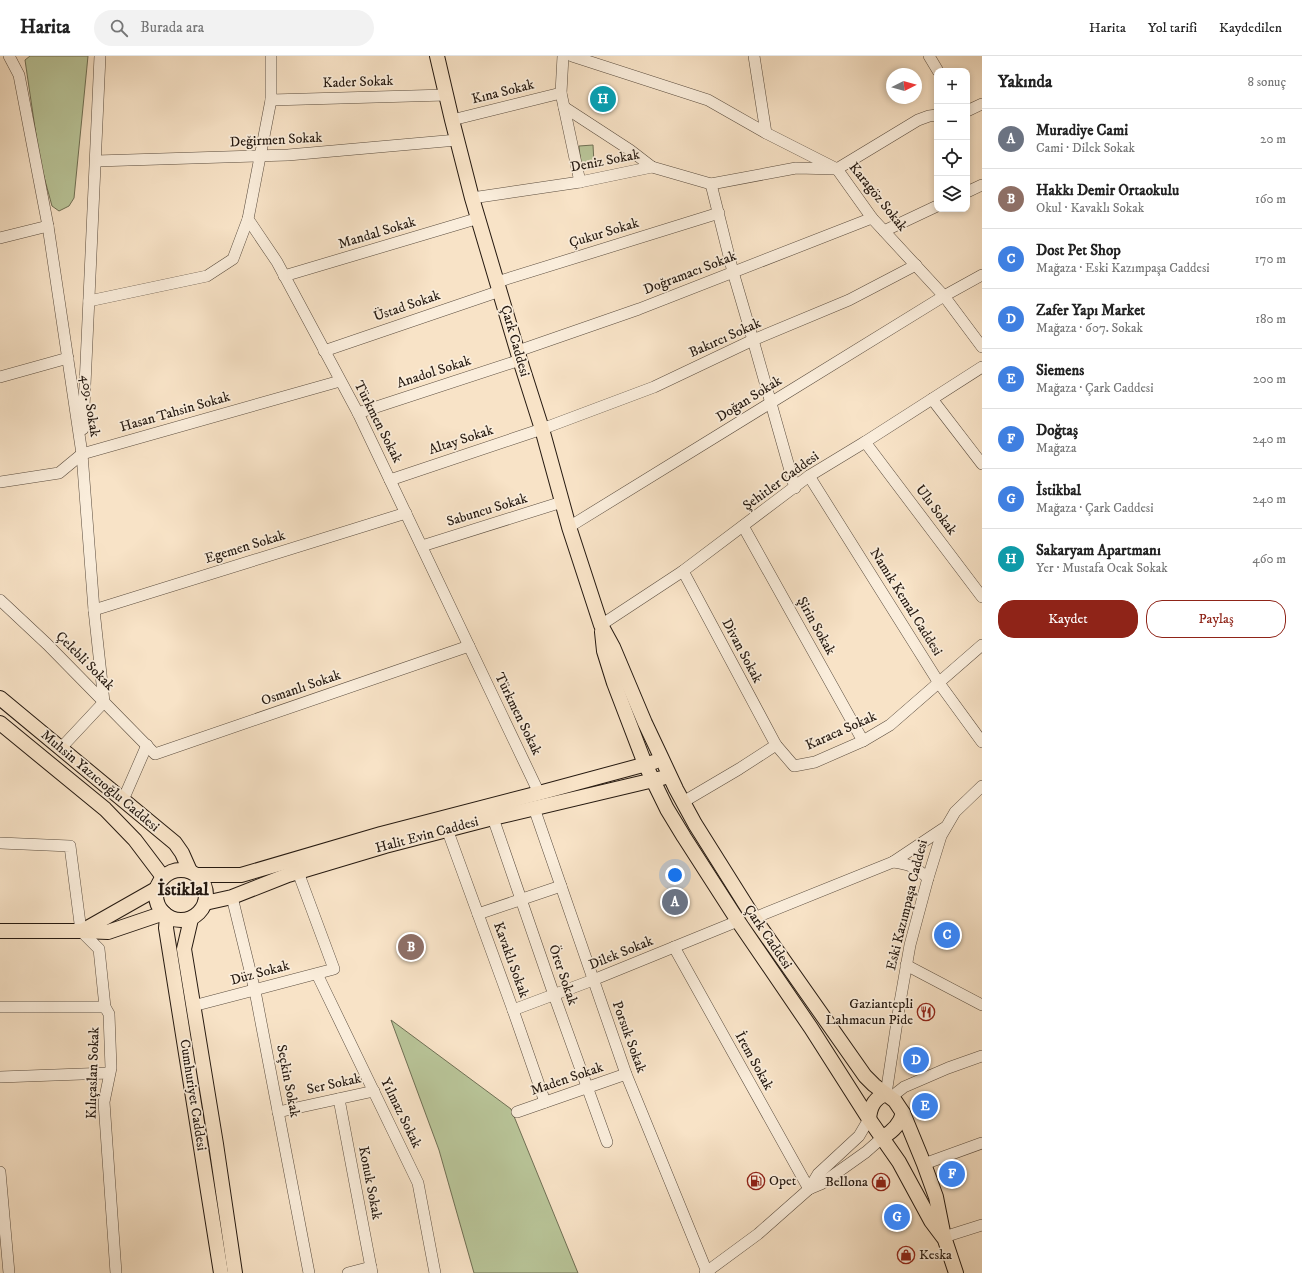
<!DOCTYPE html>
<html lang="tr">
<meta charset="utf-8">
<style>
body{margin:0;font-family:"IM FELL DW Pica",serif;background:#f2f2f2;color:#222}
.controls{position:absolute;right:12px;top:12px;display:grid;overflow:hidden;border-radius:8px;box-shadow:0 2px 6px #0003}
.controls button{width:36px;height:36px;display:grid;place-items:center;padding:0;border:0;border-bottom:1px solid #e0e0e0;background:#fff;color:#222;font:20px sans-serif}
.compass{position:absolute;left:886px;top:12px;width:36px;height:36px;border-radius:50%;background:#fff;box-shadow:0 2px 6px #0003;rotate:84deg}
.you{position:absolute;left:675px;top:819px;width:14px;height:14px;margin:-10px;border:3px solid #fff;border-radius:50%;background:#1a73e8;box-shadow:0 0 0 6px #1a73e833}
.badge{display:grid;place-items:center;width:26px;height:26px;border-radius:50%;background:#8f2418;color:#fff;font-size:13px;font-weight:700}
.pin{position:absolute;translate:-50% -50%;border:2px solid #fff;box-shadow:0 1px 4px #0006}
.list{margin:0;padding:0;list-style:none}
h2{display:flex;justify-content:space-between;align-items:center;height:52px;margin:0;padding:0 16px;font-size:17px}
h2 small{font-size:13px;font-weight:400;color:#767676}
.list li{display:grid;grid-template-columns:26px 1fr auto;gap:12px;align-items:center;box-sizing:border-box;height:60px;padding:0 16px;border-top:1px solid #e0e0e0}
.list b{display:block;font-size:15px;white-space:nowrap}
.list p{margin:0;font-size:13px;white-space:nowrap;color:#767676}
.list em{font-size:13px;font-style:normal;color:#767676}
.actions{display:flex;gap:8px;padding:12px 16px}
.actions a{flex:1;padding:9px 0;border:1px solid #8f2418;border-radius:16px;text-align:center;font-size:14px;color:#8f2418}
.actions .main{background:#8f2418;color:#fff}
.icon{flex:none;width:22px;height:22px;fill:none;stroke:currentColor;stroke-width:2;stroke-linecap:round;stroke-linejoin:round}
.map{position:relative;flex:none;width:982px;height:1217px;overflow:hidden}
header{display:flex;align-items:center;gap:24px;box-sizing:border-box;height:56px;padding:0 20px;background:#fff;border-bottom:1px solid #e0e0e0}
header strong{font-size:19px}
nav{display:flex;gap:22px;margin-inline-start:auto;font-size:14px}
.search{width:280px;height:36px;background:#f2f2f2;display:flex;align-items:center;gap:10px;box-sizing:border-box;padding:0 14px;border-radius:22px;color:#767676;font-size:15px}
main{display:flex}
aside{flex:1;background:#fff}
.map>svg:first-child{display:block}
.green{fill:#b9c599;stroke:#6f6f54}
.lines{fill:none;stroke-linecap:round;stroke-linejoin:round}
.minor-casing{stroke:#5a4c3e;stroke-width:12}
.major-casing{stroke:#251910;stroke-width:16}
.minor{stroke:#faeddb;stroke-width:11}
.major{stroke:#f8e3c7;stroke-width:14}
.labels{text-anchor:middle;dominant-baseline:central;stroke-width:3.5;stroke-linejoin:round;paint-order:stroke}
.street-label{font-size:14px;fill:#251910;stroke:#faeddb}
.poi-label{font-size:14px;fill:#251910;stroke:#faeddb;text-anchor:end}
.district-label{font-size:18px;font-weight:bold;fill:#251910;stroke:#faeddb}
</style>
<header>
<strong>Harita</strong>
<div class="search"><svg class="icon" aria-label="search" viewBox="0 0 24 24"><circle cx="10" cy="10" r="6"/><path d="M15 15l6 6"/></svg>Burada ara</div>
<nav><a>Harita</a><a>Yol tarifi</a><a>Kaydedilen</a></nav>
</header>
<main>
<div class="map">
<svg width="982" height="1217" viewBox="0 0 982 1217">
<rect width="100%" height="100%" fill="#f8e3c7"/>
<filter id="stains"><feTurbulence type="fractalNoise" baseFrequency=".005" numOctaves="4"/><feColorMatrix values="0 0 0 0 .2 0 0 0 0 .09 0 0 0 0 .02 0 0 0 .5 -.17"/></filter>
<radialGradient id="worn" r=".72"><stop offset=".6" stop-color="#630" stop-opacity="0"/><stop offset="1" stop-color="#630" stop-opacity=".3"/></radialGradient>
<g class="green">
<path d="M30 0H88L74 142 69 150 59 155 52 150 40 106 25 4Z"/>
<path d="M593 89 594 107 581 109 579 90Z"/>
<path d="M391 964 511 1053 578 1217H474L439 1094Z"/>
</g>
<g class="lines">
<defs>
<g id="minor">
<path d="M9 0 19 19 48 170 82 398 94 554 104 646 61 692"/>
<path d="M271 0V44L248 163 277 206 358 357 539 737"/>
<path d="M563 0 561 37 580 126"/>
<path d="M572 0 708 44 766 77 837 113 872 162 944 240 982 291"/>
<path d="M754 0 766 77"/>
<path d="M929 0 938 15"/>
<path d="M271 44 446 39"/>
<path d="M564 51 630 94 652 111"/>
<path d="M967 55 982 48"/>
<path d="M452 64 561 37"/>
<path d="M96 105 288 99 457 84"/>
<path d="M711 128 733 216 753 284 795 432"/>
<path d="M967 136 982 129"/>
<path d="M472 142 580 126 652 111 711 128 796 112 837 113 918 64 929 60 937 59"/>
<path d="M884 175 937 150"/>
<path d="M0 182 48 170"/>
<path d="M284 220 479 162"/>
<path d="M497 226 719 157"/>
<path d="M89 245 207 220 233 203 248 163"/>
<path d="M324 295 500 235"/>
<path d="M518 295 639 253 872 162"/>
<path d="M0 321 68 302"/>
<path d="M932 343 982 408"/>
<path d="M358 357 520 304"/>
<path d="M83 373 100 0"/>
<path d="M865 386 982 541"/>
<path d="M809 420 939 627 982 686"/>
<path d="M390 424 542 373 654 331 753 284 849 244 916 209"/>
<path d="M0 426 59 417 82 398 340 325"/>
<path d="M743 470 863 685"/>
<path d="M569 471 944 240 982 219"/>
<path d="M422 490 562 446"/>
<path d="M683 515 776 689"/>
<path d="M0 544 47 588 155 698 469 590"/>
<path d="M94 554 406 457"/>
<path d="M601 569 683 515 809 420 865 386 982 311"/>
<path d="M123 744 147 689"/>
<path d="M683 746 739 713 776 689 794 710 815 706 863 685 890 669 982 589"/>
<path d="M534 752 626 1018 707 1216 709 1217"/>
<path d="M493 762 554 939 607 1086"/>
<path d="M447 773 513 954 545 1046"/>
<path d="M0 787 70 790 81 875 99 893 105 951 109 958 111 1012 104 1046 116 1217"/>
<path d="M893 806C910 808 915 811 928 822"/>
<path d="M232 841 255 935 309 1217"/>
<path d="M478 858 561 830"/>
<path d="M754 862 893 806 944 772"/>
<path d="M674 891 809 1133"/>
<path d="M906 909 982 949"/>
<path d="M317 918 418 1127 435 1217"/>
<path d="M193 950 334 913 298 816"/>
<path d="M0 951H105"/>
<path d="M513 954 593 924 738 865"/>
<path d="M0 1021 109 1017"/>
<path d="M886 1038 900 946 910 889 928 822 941 780 955 756 982 730"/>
<path d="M890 1042 904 1031 948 1012 982 1000"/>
<path d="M339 1043 372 1217"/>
<path d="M278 1056 374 1035"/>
<path d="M517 1056 626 1018"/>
<path d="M924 1108 982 1087"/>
<path d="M0 1116 9 1217"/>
<path d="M809 1133 821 1128 866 1096 883 1081"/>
<path d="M944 1181 982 1169"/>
<path d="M348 1217 371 1211"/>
<path d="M705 1217 758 1178 809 1133 818 1118 859 1080 869 1063"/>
</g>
<g id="major">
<path d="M437 0 452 64 472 142 520 304 542 373 569 471 601 569 613 591 645 667 662 703 676 733 695 768 754 862 865 1020 874 1029 895 1045 903 1057 924 1108 936 1141 944 1181 956 1217"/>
<path d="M602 576 604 595 614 627 645 708 667 753 684 781 738 865 811 972 869 1063 899 1106 931 1165 943 1181"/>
<path d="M0 642 175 787 182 797 190 815"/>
<path d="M0 667 105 753 135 784 163 821"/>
<circle cx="181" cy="839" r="25"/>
<path d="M197 819H241L381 778 539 737 654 706"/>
<path d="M205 847 232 841 288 819 385 790 493 762 662 722"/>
<path d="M167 860 166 872 221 1217"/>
<path d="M191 863 184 893 216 1088 235 1217"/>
<path d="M0 875H81L108 876 164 857"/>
<path d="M82 875 156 833"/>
<path d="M869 1063C870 1051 874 1042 886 1038"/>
<path d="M883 1081C892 1076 900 1068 903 1057"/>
</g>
</defs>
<use href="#minor" class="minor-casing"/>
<use href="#major" class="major-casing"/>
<use href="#minor" class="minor"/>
<use href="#major" class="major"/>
</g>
<defs>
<symbol id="restaurant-ring" viewBox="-11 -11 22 22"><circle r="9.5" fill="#faeddb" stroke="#8f2418" stroke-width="1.5"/><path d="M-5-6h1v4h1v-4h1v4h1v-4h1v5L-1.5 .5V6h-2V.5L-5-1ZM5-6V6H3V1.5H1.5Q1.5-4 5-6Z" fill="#8f2418"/></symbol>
<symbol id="fuel-ring" viewBox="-11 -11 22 22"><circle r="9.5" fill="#faeddb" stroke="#8f2418" stroke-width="1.5"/><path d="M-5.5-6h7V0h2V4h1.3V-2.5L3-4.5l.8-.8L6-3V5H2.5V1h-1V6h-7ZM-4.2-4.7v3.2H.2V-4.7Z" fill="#8f2418"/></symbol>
<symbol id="shop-ring" viewBox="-11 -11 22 22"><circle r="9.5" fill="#faeddb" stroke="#8f2418" stroke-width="1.5"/><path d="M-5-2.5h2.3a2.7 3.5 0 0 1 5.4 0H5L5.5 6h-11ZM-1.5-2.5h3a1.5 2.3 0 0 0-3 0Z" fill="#8f2418"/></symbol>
</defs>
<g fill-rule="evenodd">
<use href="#restaurant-ring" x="916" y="946" width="20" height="20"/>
<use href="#fuel-ring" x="746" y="1115" width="20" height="20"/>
<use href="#shop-ring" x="871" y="1116" width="20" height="20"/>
<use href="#shop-ring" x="896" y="1189" width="20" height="20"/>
</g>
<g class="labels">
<g class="street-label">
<text transform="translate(358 26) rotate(-2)">Kader Sokak</text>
<text transform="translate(503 36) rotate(-14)">Kına Sokak</text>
<text transform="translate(276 84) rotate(-3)">Değirmen Sokak</text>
<text transform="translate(605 105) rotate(-11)">Deniz Sokak</text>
<text transform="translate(878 141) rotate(51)">Karagöz Sokak</text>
<text transform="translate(377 177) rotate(-17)">Mandal Sokak</text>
<text transform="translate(604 177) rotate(-17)">Çukur Sokak</text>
<text transform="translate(690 217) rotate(-21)">Doğramacı Sokak</text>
<text transform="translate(407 250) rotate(-19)">Üstad Sokak</text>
<text transform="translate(725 282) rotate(-24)">Bakırcı Sokak</text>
<text transform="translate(515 285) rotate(74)">Çark Caddesi</text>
<text transform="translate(434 316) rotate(-18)">Anadol Sokak</text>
<text transform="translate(749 343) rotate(-32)">Doğan Sokak</text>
<text transform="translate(90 350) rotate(81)">409. Sokak</text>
<text transform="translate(175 356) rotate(-16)">Hasan Tahsin Sokak</text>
<text transform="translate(378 366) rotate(63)">Türkmen Sokak</text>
<text transform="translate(461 384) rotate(-18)">Altay Sokak</text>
<text transform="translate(781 425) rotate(-36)">Şehitler Caddesi</text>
<text transform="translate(487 454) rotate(-17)">Sabuncu Sokak</text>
<text transform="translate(936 454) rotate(53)">Ulu Sokak</text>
<text transform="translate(245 491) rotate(-17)">Egemen Sokak</text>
<text transform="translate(906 546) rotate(58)">Namık Kemal Caddesi</text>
<text transform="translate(816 570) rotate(61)">Şirin Sokak</text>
<text transform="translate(742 595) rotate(62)">Divan Sokak</text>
<text transform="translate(85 605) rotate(45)">Çelebli Sokak</text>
<text transform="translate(301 632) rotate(-19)">Osmanlı Sokak</text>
<text transform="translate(518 658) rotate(64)">Türkmen Sokak</text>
<text transform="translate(841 675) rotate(-24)">Karaca Sokak</text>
<text transform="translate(100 725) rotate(40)">Muhsin Yazıcıoğlu Caddesi</text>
<text transform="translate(427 779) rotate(-15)">Halit Evin Caddesi</text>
<text transform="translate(907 849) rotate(-76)">Eski Kazımpaşa Caddesi</text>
<text transform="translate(768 881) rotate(56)">Çark Caddesi</text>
<text transform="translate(621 897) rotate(-22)">Dilek Sokak</text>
<text transform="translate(511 904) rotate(70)">Kavaklı Sokak</text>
<text transform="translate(260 917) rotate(-15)">Düz Sokak</text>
<text transform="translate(563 919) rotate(71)">Örer Sokak</text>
<text transform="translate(629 981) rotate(70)">Porsuk Sokak</text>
<text transform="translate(754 1005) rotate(61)">İrem Sokak</text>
<text transform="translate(93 1017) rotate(-88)">Kılıçaslan Sokak</text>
<text transform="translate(567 1023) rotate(-19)">Maden Sokak</text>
<text transform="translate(288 1025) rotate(79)">Seçkin Sokak</text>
<text transform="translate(334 1028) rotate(-12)">Ser Sokak</text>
<text transform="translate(193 1039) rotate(81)">Cumhuriyet Caddesi</text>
<text transform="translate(401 1057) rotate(64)">Yılmaz Sokak</text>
<text transform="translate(370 1127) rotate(79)">Konuk Sokak</text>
</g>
<g class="poi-label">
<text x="913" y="948">Gaziantepli<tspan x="913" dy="16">Lahmacun Pide</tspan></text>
<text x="769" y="1125" text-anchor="start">Opet</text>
<text x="868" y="1126">Bellona</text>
<text x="919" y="1199" text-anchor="start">Keska</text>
</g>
<g class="district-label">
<text x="183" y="834">İstiklal</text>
</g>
</g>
<rect width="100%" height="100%" filter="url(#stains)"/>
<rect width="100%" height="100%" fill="url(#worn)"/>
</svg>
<div class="controls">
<button>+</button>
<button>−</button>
<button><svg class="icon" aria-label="locate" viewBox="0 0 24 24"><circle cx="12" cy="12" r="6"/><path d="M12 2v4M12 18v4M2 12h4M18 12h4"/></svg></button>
<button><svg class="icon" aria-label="layers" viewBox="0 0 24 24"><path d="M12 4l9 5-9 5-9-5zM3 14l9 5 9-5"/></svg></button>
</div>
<svg class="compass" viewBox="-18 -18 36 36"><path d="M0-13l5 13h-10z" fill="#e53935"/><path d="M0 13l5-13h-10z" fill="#767676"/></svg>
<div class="you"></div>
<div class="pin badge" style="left:675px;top:846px;background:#6b7280">A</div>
<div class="pin badge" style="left:411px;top:891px;background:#8d6e63">B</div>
<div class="pin badge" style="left:947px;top:879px;background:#3f7fe0">C</div>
<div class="pin badge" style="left:916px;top:1004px;background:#3f7fe0">D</div>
<div class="pin badge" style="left:925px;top:1050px;background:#3f7fe0">E</div>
<div class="pin badge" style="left:952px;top:1118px;background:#3f7fe0">F</div>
<div class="pin badge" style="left:897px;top:1161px;background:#3f7fe0">G</div>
<div class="pin badge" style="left:603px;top:43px;background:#0f9aa8">H</div>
</div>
<aside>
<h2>Yakında<small>8 sonuç</small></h2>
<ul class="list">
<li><span class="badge" style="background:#6b7280">A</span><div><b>Muradiye Cami</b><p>Cami · Dilek Sokak</p></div><em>20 m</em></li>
<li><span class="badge" style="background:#8d6e63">B</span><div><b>Hakkı Demir Ortaokulu</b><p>Okul · Kavaklı Sokak</p></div><em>160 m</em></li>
<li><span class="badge" style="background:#3f7fe0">C</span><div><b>Dost Pet Shop</b><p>Mağaza · Eski Kazımpaşa Caddesi</p></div><em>170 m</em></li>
<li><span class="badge" style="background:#3f7fe0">D</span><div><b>Zafer Yapı Market</b><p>Mağaza · 607. Sokak</p></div><em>180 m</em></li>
<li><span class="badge" style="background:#3f7fe0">E</span><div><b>Siemens</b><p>Mağaza · Çark Caddesi</p></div><em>200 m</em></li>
<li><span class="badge" style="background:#3f7fe0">F</span><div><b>Doğtaş</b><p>Mağaza</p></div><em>240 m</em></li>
<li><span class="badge" style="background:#3f7fe0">G</span><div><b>İstikbal</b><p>Mağaza · Çark Caddesi</p></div><em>240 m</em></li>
<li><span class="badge" style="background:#0f9aa8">H</span><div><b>Sakaryam Apartmanı</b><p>Yer · Mustafa Ocak Sokak</p></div><em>460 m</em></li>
</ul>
<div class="actions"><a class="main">Kaydet</a><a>Paylaş</a></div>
</aside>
</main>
